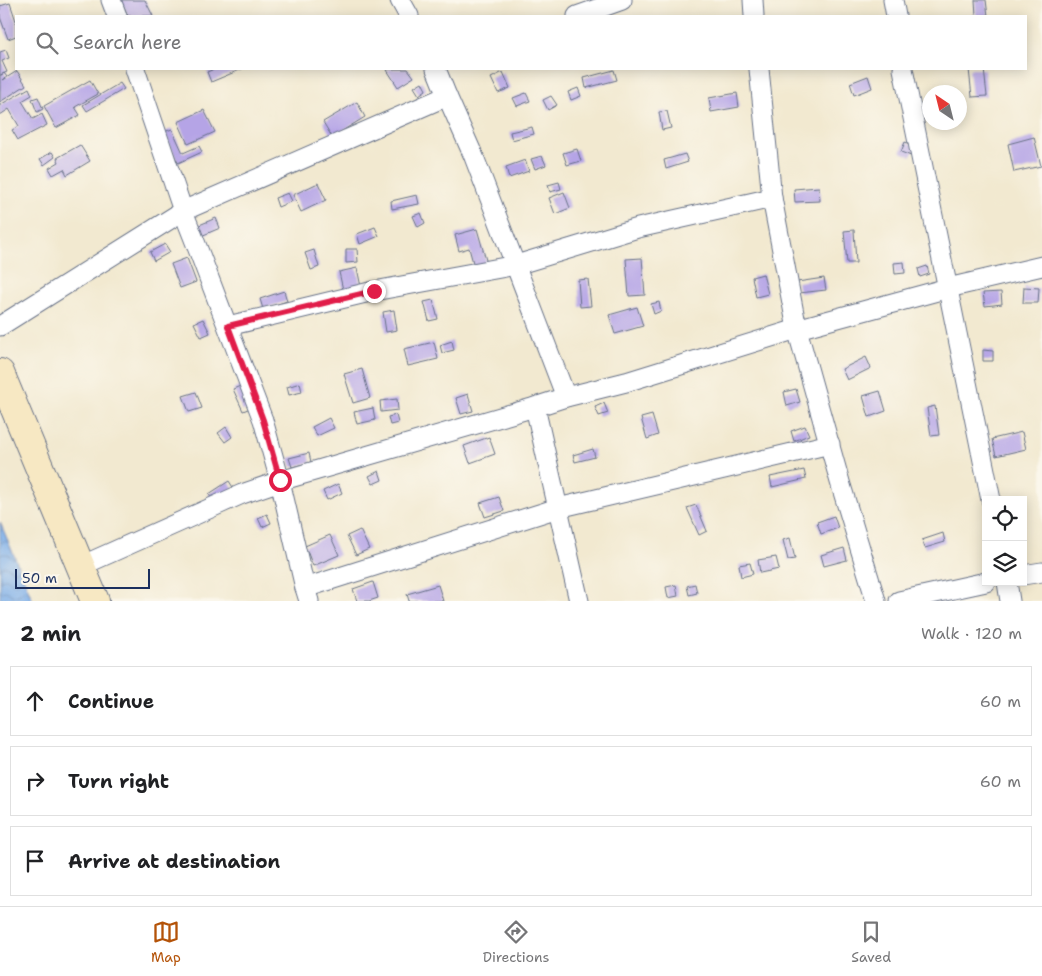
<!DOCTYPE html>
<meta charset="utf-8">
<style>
body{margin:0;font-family:"Shantell Sans",sans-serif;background:#f6f6f6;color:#202124}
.controls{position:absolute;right:15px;bottom:15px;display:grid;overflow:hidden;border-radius:0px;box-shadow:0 2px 12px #0003}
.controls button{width:45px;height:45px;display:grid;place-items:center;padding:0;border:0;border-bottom:1px solid #e0e0e0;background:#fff;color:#202124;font:25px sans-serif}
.compass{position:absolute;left:922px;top:85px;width:45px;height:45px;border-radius:50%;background:#fff;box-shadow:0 2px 12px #0003;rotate:325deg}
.scale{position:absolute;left:15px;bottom:12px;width:135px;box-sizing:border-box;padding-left:5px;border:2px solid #1b2f5e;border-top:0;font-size:14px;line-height:18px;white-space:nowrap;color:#1b2f5e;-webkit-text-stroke:4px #fbf7ec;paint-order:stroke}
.stop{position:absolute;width:15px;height:15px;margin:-11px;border:4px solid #e11d48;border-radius:50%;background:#fff}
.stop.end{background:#e11d48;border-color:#fff;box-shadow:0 1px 5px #0008}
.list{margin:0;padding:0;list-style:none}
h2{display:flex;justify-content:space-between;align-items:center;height:65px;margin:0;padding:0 20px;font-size:21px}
h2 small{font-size:16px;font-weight:400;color:#757577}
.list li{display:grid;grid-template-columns:32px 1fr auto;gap:15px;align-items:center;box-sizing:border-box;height:70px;margin:0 10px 10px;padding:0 10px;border:1px solid #e0e0e0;border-radius:0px}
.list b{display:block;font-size:19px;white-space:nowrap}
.list em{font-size:16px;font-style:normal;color:#757577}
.icon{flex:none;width:28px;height:28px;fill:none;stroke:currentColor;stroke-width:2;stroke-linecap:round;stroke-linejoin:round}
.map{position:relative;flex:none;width:1042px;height:601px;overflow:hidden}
.search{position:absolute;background:#fff;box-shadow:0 2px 12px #0003;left:15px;right:15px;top:15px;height:55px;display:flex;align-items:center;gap:12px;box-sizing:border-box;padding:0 18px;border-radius:0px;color:#757577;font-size:19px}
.sheet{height:305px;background:#fff}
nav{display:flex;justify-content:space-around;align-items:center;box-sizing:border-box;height:70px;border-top:1px solid #e0e0e0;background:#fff;font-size:14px;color:#757577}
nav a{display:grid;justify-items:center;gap:2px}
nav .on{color:#b45309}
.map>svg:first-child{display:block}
.water{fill:url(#water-waves);stroke:#4c6ea3}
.building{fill:#b5a4e6}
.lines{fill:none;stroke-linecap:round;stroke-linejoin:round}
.street-casing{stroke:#667086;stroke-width:21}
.secondary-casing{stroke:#667086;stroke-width:30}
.street{stroke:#fff;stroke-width:19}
.secondary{stroke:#f7e8c3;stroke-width:28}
.route{stroke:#e11d48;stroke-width:6}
</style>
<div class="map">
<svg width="1042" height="601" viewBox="0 0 1042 601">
<defs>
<pattern id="water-waves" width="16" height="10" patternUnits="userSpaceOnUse" patternTransform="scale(1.25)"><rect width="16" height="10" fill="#7cade8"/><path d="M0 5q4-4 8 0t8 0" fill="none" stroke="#658dbf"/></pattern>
</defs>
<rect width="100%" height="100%" fill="#fbf7ec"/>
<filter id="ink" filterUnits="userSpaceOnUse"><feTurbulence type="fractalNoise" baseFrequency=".02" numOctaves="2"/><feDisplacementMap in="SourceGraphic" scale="10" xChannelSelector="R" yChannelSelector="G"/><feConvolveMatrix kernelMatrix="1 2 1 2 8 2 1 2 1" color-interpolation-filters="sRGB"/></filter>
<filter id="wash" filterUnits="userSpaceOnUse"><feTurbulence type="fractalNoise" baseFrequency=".0096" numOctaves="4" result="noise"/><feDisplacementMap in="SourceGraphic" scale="20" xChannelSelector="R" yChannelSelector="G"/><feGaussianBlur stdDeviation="1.12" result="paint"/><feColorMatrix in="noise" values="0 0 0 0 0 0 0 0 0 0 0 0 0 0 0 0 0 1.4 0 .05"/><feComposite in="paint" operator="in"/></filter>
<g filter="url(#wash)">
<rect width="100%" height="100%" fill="#f2e9d0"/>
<path class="water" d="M0 522 33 601H0Z"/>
<g id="blocks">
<g class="building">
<path d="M121 0H145L153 16H128Z"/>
<path d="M975 0H986L988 16H976Z"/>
<path d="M10 3 16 21V36L8 39 0 17V6Z"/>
<path d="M6 50 9 58 2 61 7 72 0 75V52Z"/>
<path d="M214 69H242L211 82 207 72Z"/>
<path d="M390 69H408L414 77 398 87 387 70Z"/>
<path d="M969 69H984L987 96 972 97Z"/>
<path d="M614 70 617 80 586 88 584 78Z"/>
<path d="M17 71 26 85 0 102V76L4 73 7 77 3 80Z"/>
<path d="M503 72 510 88 498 93 491 78Z"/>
<path d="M868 76 872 88 854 95 850 83Z"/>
<path d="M90 80 98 94 75 107 80 115 56 128 44 106Z"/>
<path d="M422 82 426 90 419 95 414 87Z"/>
<path d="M120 83 124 89 87 111 83 105Z"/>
<path d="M29 88 32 95 22 101 33 119 42 114 47 125 18 140 12 130 19 126 9 109 0 115V105Z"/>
<path d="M578 88 581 96 571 100 568 92Z"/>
<path d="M526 93 530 101 517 106 513 98Z"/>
<path d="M737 93 739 107 711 112 709 98Z"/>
<path d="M551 96 557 105 548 110 543 100Z"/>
<path d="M38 97 43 109 37 112 32 99Z"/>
<path d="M357 102 365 117 332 137 323 122Z"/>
<path d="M204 110 215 132 188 144 178 122Z"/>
<path d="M667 111 671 128 662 130 659 112Z"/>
<path d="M532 127 534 134 512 140 510 132Z"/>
<path d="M172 129 183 153 199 146 202 152 178 163 164 132Z"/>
<path d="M1034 137 1041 166 1014 172 1008 144Z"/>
<path d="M905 142 916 147 911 156 901 152Z"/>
<path d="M80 145 90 161 67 175 64 169 53 175 49 168 59 162 57 158Z"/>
<path d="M577 149 581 161 567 165 563 153Z"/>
<path d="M52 152 55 157 44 165 40 159Z"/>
<path d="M685 154 688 162 666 169 664 160Z"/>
<path d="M542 156 546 165 535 169 531 159Z"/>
<path d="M525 160 529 171 509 178 506 167Z"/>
<path d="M559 182 561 189 550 192 548 185Z"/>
<path d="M318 183 326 200 301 212 293 195Z"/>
<path d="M819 187 820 201 795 202 794 189Z"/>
<path d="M564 192 570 208 555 214 549 198Z"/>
<path d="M288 193 292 201 278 207 275 198Z"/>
<path d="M417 195 419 204 392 209 391 201Z"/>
<path d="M421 213 425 223 418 227 413 216Z"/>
<path d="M216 218 220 228 201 236 197 226Z"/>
<path d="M375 227 379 236 360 244 357 234Z"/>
<path d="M477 229 488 267 475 270 469 248 459 251 455 235Z"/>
<path d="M854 230 856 263H847L844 231Z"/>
<path d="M165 244 170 252 154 261 150 252Z"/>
<path d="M346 249H357L358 262 346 263Z"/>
<path d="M314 250 319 267 311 270 305 253Z"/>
<path d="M187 258 196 282 180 288 171 264Z"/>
<path d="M642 258 645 295 629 296 626 259Z"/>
<path d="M904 262 905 273 895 274 894 263Z"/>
<path d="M927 266 929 274 920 277 918 269Z"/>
<path d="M357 268 361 287 343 290 339 272Z"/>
<path d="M763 274 768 294 756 297 752 277Z"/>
<path d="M824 278 826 290 799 293 797 282Z"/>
<path d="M588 279 591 306 580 307 578 280Z"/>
<path d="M1024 287 1039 288 1038 303H1023Z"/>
<path d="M284 291 287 301 263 309 260 299Z"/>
<path d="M1001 292 1002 304 985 306 983 293Z"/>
<path d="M433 300 438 319 429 321 424 302Z"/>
<path d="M659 302 661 311 654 314 651 304Z"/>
<path d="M637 307 643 326 615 334 609 315Z"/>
<path d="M394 310 397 330 386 332 383 312Z"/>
<path d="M203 319 210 333 201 337 194 323Z"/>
<path d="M452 341 454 350 442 353 440 345Z"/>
<path d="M434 342 438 359 408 366 404 349Z"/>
<path d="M983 350 993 351V361H983Z"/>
<path d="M866 357 871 368 847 380 842 369Z"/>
<path d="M362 369 370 398 353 403 344 374Z"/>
<path d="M300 383 302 392 289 395 287 387Z"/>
<path d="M243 385 253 407 243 411 233 389Z"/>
<path d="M796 389 800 402 787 406 784 392Z"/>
<path d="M880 391 886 411 869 417 863 396Z"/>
<path d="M196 392 202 408 189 412 183 396Z"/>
<path d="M468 394 473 411 461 414 456 398Z"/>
<path d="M397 399 398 410 381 412 380 401Z"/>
<path d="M604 403 608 413 599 416 595 407Z"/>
<path d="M935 406 939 435 931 436 927 408Z"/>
<path d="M373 408 375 420 357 424 354 412Z"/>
<path d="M396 415 398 423 390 425 388 417Z"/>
<path d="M652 415 658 435 647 439 641 418Z"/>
<path d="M329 418 334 428 317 436 312 427Z"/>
<path d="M805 426 809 435 794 441 791 431Z"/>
<path d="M226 427 232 437 225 442 218 433Z"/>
<path d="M1022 432 1026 449 996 456 992 439Z"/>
<path d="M489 437 495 454 470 463 464 446Z"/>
<path d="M593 449 595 457 575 462 573 455Z"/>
<path d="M309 453 311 462 292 467 289 458Z"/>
<path d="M804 470 806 479 772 487 770 477Z"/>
<path d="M379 471 382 480 373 484 369 476Z"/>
<path d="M229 481 234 489 213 502 209 494Z"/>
<path d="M338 484 342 493 327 500 323 491Z"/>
<path d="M499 497 504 511 485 517 480 503Z"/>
<path d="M696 505 707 531 699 535 687 508Z"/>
<path d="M267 514 271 523 262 527 258 518Z"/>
<path d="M834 516 838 528 821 534 817 522Z"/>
<path d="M360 530 369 549 356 555 347 536Z"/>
<path d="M943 533 945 542 925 548 922 540Z"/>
<path d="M330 535 339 555 313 566 305 546Z"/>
<path d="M790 538 795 559 788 560 783 540Z"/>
<path d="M844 548 847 560 824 566 821 555Z"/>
<path d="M776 557 779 569 760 573 758 560Z"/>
<path d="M750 563 753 574 741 577 739 565Z"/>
<path d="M373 582 378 598 369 601H357L353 589Z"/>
<path d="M695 584 697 593 689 595 687 586Z"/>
<path d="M438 585 443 601H409L407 594Z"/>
<path d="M676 585 678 596 668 598 666 587Z"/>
</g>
</g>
</g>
<g filter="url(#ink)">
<use href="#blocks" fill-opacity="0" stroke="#667086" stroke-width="1"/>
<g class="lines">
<defs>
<g id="street">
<path d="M111 0 117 16"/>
<path d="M400 0 409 16"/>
<path d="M753 0 754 16"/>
<path d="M893 0 896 16"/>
<path d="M577 16 622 0"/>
<path d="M135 69 183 211 201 257 263 420 280 481 305 588 309 601"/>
<path d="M436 69 447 96 474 157 566 397"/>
<path d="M759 69 772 198 797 329 840 482 876 601"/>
<path d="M903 69 991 500"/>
<path d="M0 326 183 211 447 96"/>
<path d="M228 326 374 291 516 265 638 228 772 198"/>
<path d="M535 407 579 601"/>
<path d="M81 566 242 494 280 481 535 407 566 397 626 382 797 329 948 288 1042 266"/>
<path d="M1023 575 1042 572"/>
<path d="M1007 582 1010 601"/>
<path d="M305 588 558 508 830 444"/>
<path d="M899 601 986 582"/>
</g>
<path id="secondary" d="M0 373 95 601"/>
</defs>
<use href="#street" class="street-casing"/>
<use href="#secondary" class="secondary-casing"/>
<use href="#street" class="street"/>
<use href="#secondary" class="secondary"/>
</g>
</g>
<g class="lines" filter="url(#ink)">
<path class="route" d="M280 480 263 420 228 326 374 291"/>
</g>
</svg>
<div class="controls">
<button><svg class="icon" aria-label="locate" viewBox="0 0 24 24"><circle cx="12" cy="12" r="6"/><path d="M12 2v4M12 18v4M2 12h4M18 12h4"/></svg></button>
<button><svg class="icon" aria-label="layers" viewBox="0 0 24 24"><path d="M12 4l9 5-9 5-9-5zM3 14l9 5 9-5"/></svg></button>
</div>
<svg class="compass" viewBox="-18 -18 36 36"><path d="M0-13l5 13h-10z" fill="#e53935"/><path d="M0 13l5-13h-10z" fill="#757577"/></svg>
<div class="scale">50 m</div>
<div class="stop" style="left:280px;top:480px"></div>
<div class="stop end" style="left:374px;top:291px"></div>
<div class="search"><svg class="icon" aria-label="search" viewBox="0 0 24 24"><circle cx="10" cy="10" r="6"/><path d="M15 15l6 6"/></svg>Search here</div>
</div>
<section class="sheet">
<h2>2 min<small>Walk · 120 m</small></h2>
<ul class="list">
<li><svg class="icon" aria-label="ahead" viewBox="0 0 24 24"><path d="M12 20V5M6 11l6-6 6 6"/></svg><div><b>Continue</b></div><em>60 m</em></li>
<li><svg class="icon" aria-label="right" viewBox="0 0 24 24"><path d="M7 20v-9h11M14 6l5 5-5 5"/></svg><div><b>Turn right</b></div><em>60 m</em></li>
<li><svg class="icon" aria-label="arrive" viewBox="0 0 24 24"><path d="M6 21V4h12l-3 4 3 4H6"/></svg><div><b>Arrive at destination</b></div></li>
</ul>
</section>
<nav>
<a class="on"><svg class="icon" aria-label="map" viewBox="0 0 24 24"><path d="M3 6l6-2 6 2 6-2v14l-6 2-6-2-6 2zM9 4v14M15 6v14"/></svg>Map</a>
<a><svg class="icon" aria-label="directions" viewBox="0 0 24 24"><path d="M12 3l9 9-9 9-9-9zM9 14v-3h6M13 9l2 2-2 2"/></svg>Directions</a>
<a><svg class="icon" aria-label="saved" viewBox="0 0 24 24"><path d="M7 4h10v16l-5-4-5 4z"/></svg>Saved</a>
</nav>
